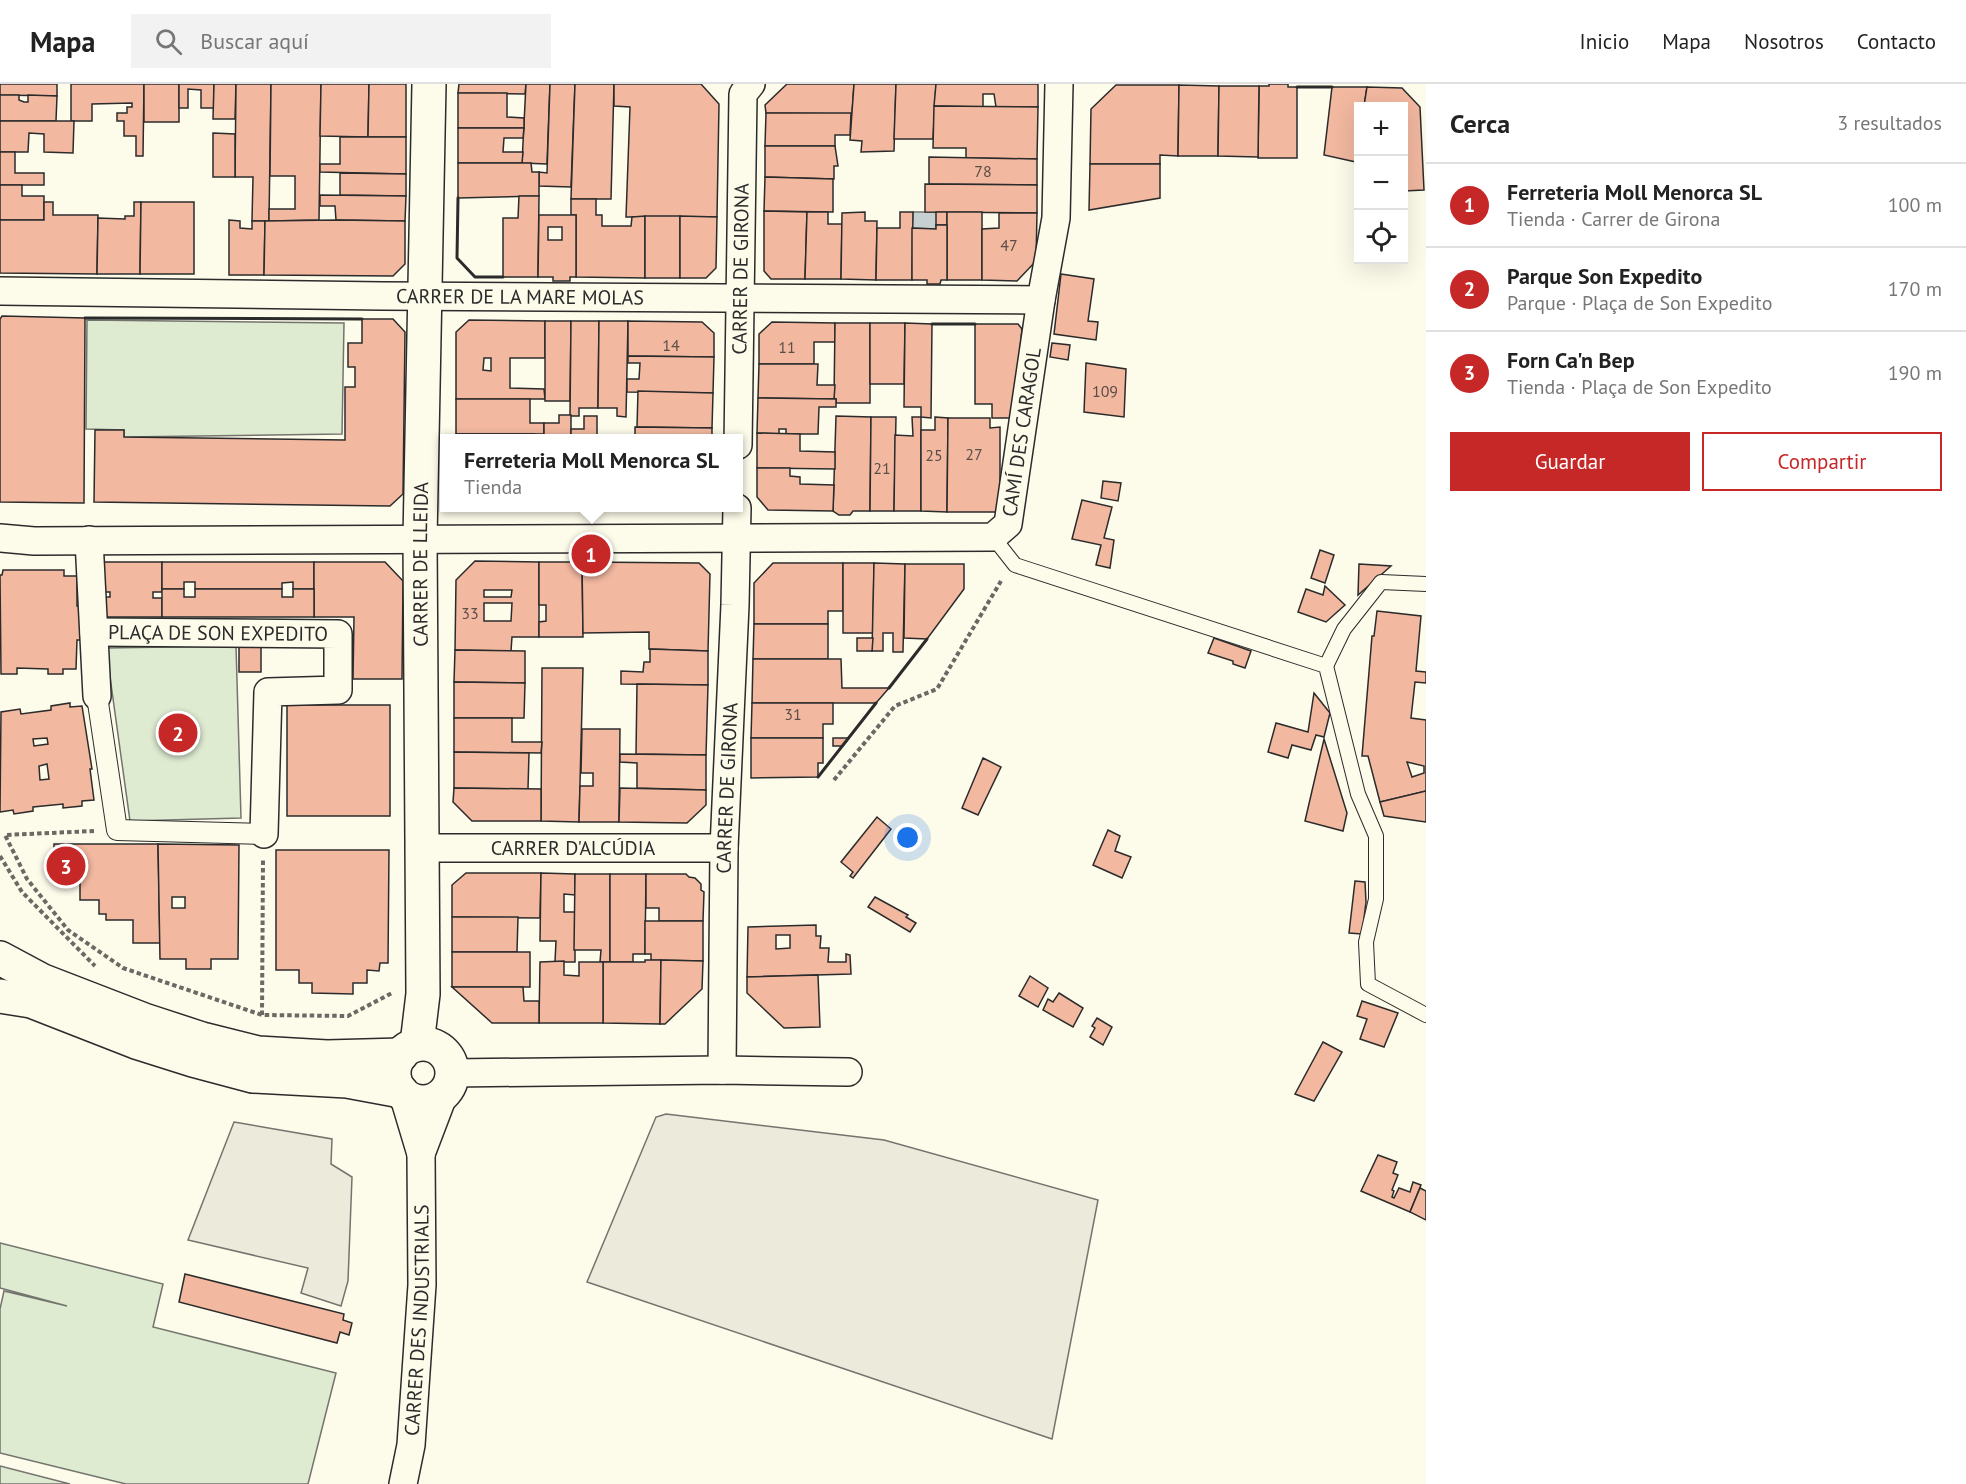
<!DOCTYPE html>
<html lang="es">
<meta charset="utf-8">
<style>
body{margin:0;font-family:"PT Sans",sans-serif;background:#f2f2f2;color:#222}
.controls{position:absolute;right:18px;top:18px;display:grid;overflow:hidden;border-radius:0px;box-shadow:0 6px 24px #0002}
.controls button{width:54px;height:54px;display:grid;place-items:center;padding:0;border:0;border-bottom:2px solid #e0e0e0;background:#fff;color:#222;font:30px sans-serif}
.you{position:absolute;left:908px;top:754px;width:21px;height:21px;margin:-15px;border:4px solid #fff;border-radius:50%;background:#1a73e8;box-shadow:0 0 0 9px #1a73e833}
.badge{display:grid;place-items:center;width:39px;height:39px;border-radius:50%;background:#c62828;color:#fff;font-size:20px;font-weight:700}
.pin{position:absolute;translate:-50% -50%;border:3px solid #fff;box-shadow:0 2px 6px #0006}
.popup{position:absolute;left:440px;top:350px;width:303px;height:78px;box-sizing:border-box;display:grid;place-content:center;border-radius:0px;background:#fff;filter:drop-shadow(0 2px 4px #0005);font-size:20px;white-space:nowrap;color:#767676}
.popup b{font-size:22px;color:#222}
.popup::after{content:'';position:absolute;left:50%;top:100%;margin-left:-12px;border:12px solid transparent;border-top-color:#fff}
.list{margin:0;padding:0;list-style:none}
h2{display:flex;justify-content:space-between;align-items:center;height:78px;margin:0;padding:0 24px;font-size:26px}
h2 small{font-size:20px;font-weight:400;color:#767676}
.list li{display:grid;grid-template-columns:39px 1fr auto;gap:18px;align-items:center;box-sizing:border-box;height:84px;padding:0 24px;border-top:2px solid #e0e0e0}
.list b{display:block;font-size:22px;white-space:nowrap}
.list p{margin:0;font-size:20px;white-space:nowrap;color:#767676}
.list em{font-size:20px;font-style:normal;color:#767676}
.actions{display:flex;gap:12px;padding:18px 24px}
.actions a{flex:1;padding:14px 0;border:2px solid #c62828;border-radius:0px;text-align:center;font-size:21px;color:#c62828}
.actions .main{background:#c62828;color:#fff}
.icon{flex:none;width:33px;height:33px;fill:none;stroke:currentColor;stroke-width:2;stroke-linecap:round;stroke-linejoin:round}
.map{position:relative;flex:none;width:1426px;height:1400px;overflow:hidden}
header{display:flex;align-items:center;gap:36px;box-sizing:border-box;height:84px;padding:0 30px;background:#fff;border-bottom:2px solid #e0e0e0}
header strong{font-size:28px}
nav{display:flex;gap:33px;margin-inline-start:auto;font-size:21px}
.search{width:420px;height:54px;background:#f2f2f2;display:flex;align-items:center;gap:15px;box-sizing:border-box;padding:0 21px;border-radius:0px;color:#767676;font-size:22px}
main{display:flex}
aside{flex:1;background:#fff}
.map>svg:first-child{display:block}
.green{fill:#deebd1;stroke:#74746e;stroke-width:1.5}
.parking{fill:#eceadb;stroke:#74746e;stroke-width:1.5}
.water{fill:#c7d0d0;stroke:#74746e;stroke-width:1.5}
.building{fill:#f2b8a0;stroke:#2b2b2b;stroke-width:1.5;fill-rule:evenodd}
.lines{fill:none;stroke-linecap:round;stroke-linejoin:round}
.service-casing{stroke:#2b2b2b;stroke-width:16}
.pedestrian-casing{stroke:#2b2b2b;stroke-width:22}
.minor-casing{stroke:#2b2b2b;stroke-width:30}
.tertiary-casing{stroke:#2b2b2b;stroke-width:36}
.path{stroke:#6a6964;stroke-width:4;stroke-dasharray:4.5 3;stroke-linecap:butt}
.service{stroke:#fdfbea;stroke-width:14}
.pedestrian{stroke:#fdfbea;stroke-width:20}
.minor{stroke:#fdfbea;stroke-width:27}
.tertiary{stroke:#fdfbea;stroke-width:33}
.wall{stroke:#2b2b2b;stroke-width:3}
.labels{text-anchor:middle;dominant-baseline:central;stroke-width:4.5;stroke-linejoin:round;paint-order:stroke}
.number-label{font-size:16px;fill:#5d4e48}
.street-label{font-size:20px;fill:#2b2b2b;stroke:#fdfbea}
</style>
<header>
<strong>Mapa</strong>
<div class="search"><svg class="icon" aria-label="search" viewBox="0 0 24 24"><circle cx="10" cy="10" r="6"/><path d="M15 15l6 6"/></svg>Buscar aquí</div>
<nav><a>Inicio</a><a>Mapa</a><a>Nosotros</a><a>Contacto</a></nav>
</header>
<main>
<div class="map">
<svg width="1426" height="1400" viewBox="0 0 1426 1400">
<rect width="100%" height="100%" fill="#fdfbea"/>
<g class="green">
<path d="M87 236 344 239 342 350 124 353V346L86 345Z"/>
<path d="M236 562 241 734 130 737 106 564Z"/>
<path d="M0 1159 163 1200 153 1243 336 1289 308 1400H126L0 1369V1225L4 1207 67 1222 0 1204Z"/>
<path d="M0 1382 70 1400H0Z"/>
</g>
<g class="parking">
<path d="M666 1030 884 1056 1098 1116 1052 1355 587 1198 656 1033Z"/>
<path d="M234 1038 332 1055 331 1080 352 1093 348 1197 341 1222 301 1209 308 1184 188 1156Z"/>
</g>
<path class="water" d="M913 128H947L936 141V145L912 144Z"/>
<g class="building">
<path d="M0 0H57V12L0 11Z"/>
<path d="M71 0H144L143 72H136V52H124V37H117V29H127V23H132V19L92 20V37H71Z"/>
<rect x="144" y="0" width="35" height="38"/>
<path d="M179 0H214V24H201V6L188 5V24H179Z"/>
<path d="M214 0H236L235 35H213Z"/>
<path d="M236 0H271L269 137H252L253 93H235Z"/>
<path d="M271 0H321L319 136 269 137V125H295V92H270Z"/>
<path d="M321 0H369L368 53 320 52Z"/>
<path d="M369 0H406V53H368Z"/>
<path d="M459 0H526L525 10 458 9Z"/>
<path d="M526 0H550L547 80 522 79Z"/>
<path d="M550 0H575L571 103 539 102V88L547 89Z"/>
<path d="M575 0H614L611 115H571Z"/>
<path d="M614 0H701L719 20 717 133H626L630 23 614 22Z"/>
<path d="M787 0H854L852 30 766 29 765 21Z"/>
<path d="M854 0H896L894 67 861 68 862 57 850 56Z"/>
<path d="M896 0H936L933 55H894Z"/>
<path d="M936 0H1038V23H996L994 10H983V23L934 22Z"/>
<path d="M1269 0H1288V3H1297V74H1258L1259 2H1269Z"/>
<path d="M1116 1H1179L1178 72 1160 71V80H1090L1091 25Z"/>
<path d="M1179 1 1219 2 1218 72H1178Z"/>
<path d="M1219 2H1259L1258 73 1218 72Z"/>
<path d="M1332 3H1367L1364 22H1358V61L1356 78 1324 71Z"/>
<path d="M1367 3 1402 4 1420 23 1424 106 1404 107V22H1364Z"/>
<path d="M458 9H507V33L524 34V44H458Z"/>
<path d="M0 11H19V16L24 18H28V11L57 12 56 37H0Z"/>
<path d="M934 22 1038 23 1037 75 966 74V64H933Z"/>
<path d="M766 29H851L850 51H835V62H765Z"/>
<path d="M0 37H74L73 69 44 68V50L29 49 28 68H0Z"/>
<path d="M458 44H524L523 54H504L503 68H523L522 79H458Z"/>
<path d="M213 49 235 50V93H213Z"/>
<path d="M340 53H406V90L320 88V80H340Z"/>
<path d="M765 62H835L838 82H834V95L765 93Z"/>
<path d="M0 68H15V89H44V101H0Z"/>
<path d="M929 73 1037 75V101L929 100Z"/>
<path d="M458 79H531L532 88H539V112L458 114Z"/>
<path d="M1090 80H1160V114L1089 126Z"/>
<path d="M340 89 406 90V112L340 111Z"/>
<path d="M765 93 833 95V128L764 127Z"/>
<path d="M925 100 1037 101V129L925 128Z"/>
<path d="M0 101H22V112H44V136H0Z"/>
<path d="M320 111 406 112 405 137 336 136 335 122H320Z"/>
<path d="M519 112H539L538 193H503V134H518Z"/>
<path d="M571 115H596V131H602V142H631L632 133 645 132V194L576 193V131H571Z"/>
<path d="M44 118H53V131H98L97 190 0 189V136H44Z"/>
<path d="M134 118H141L140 190H97L98 134 125 135V132H134Z"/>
<path d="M141 118H194V190H140Z"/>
<path d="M764 127 807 128 805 195H771L764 187Z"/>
<path d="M807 128H828V140H842L841 195H805Z"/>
<path d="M865 128V137H877L876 196 841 195 842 129Z"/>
<path d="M900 128H913L912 196H876L877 144H900Z"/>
<rect x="936" y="128" width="11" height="13"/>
<rect x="947" y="128" width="35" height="68"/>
<path d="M999 129H1037L1036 177 1017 197 982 196V145L999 144Z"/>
<path d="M539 131H576V193H570V197H553V193H538ZM548 143H562V156H548Z"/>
<rect x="645" y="132" width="35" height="62"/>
<path d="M680 132 717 133 716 184 706 194H680Z"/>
<path d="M229 136 240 137V144L252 145V137H265L264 191H229Z"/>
<path d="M336 136 405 137V180L393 192 264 191 265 137Z"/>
<path d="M936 141H947V196H941L940 200H927V196H912V144L936 145Z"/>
<path d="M1061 190 1094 195 1088 237 1098 238 1096 256 1054 250Z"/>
<path d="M2 232 85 234 84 419 0 418V235Z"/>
<path d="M362 235H393L405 248 403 410 390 422 94 418 95 346H124V353L345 356V303H355V283H348V259H362Z"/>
<path d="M469 236 545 237V274H510V304L544 305 545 315H456V248ZM484 274H491V287L483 286Z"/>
<path d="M545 237H571L570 317H545Z"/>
<path d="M571 237H599L598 324H579V332H570Z"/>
<path d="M599 237H628L626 333 617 332V324H598Z"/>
<path d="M628 237 702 238 714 249V273L628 272Z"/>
<path d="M772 238 835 239V258H814V280H759V250Z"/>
<path d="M835 239H870V319H836V315H834Z"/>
<path d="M870 239H905L904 300H870Z"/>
<path d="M905 239 932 240 931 334 921 333V323H904Z"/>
<path d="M975 240H1018L1022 245 1013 334H992V320H975Z"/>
<path d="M1052 259 1070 261 1068 276 1050 273Z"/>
<path d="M628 272 714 273 713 309 627 308V295H639L640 279H628Z"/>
<path d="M1086 279 1126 285 1124 333 1084 328Z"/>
<path d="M759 280H818L817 301H835L834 315 758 314Z"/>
<path d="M638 307 713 309 712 344 637 343Z"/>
<path d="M758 314 836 315V323H819L818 350H786V345H779V350L757 349Z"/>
<path d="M456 315H530V339H544V350H456Z"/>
<path d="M559 331H571V354H544V339H559Z"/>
<path d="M584 332H597V354H571V345H584Z"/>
<path d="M836 332 871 333 870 427H853L850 431H839L833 427Z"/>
<path d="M871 333H896L894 427H870Z"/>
<path d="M912 333H921V427H894L895 351 913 352Z"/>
<path d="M935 333 948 334 947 428 921 427V346H935Z"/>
<path d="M948 334H990V344L1000 343V428H947Z"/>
<path d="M635 343 712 344V354H635Z"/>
<path d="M757 349 800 350V367L835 368V385L757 384Z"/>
<rect x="456" y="350" width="78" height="4"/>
<rect x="597" y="351" width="29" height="3"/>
<path d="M757 384H790V392L800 393V400L834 401 833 427 768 426 757 413Z"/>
<path d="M1103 397 1121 399 1118 417 1101 414Z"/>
<path d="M1082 416 1112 423 1104 454 1114 456 1110 484 1096 481 1101 461 1072 455Z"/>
<path d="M626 424H702L699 426 626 425Z"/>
<path d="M1320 466 1334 471 1325 499 1311 494Z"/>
<path d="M475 477 539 478V553H512L511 567 455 566 456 496ZM484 506H512L511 513H484ZM484 519H512L511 537H484Z"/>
<path d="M102 478H162V508H153V514H162V533H101V513H110V508H102Z"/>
<path d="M162 478H314V505H293V498L282 499V505H195V498H184V505H162Z"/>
<path d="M314 478H385L403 497 402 595H353L354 533H314Z"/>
<path d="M539 478H582L583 553H539V538L546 537V521H539Z"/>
<path d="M582 478 699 479 710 490 708 567 649 565V548L583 549Z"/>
<path d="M773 479H843V527H828V540H754V499Z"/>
<path d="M843 479H874L873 549H843Z"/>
<path d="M874 479 905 480 903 568H893V549H883V567H872Z"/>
<path d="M905 480H964V505L927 555 904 554Z"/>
<path d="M1359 480 1391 482 1358 511Z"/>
<path d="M3 486H64V492H77V522H82L81 556H77L76 585H63V590H48V585L17 584V590H1L0 491H2Z"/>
<path d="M1325 502 1345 521 1326 538 1298 528 1306 505 1323 511Z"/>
<path d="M162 505H184V513H195V505H282V513H293V505H314V533H162Z"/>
<path d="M1377 527 1421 532 1416 587 1426 588V599L1415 598 1411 634 1426 636V707L1380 718 1368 672H1362L1372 552H1374ZM1407 678 1424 682V689L1412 693Z"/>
<path d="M754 540H828V575H753Z"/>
<path d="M857 554H873L872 567H857Z"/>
<path d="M1214 554 1251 567 1245 584 1233 580V577L1208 569Z"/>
<rect x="239" y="563" width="22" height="25"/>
<path d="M650 565 708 567V601L621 600V587L643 588 644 578H650Z"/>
<path d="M455 566 525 567V599L454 598Z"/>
<path d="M753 575H841L842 604H889L876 619H752Z"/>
<path d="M542 584H583L579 738 541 737Z"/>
<path d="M454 598 525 599 524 634H454Z"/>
<path d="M637 600 708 601 706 671 636 670Z"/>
<path d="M1314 609 1330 629 1324 653 1316 651 1311 666 1292 661 1288 674 1268 668 1276 639 1308 648Z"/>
<path d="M70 619V623L82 622 92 685H90L94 716 82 717V722L63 724V720L33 723V727L14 730 13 726 0 728 1 628 20 625 21 630 51 626V622ZM47 654 48 660 34 662 33 655ZM47 680 49 695 40 696 39 682Z"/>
<path d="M752 619H833V640H823V654H751Z"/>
<rect x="287" y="621" width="103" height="111"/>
<path d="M454 634H512V658H542L541 669 454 668Z"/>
<path d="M582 645H620L619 738H579L580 702H593V689H581Z"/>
<path d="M751 654H823V679H818V693L751 694Z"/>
<path d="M833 654H849L843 662H833Z"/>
<path d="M1324 655 1347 729 1343 747 1305 737Z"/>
<path d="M454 668 529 669 528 705 454 704Z"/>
<path d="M620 670 706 671V706L637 704V679L620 678Z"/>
<path d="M983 674 1001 683 978 731 962 724Z"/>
<path d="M454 704 541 705V737H472L453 718Z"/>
<path d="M620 704 706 706V721L687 739 619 738Z"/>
<path d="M1426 707V738L1384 732 1380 718Z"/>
<path d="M877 733 891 745 853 794 850 792 853 788 841 778Z"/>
<path d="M1108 746 1120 752 1115 767 1131 773 1122 794 1093 781Z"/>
<path d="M54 760H158L160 859H133V836H106V830H99V816H80V791H54Z"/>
<path d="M158 760 239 761 238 875H211V885H186V875H160ZM172 813H185V824H172Z"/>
<path d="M276 766H389L388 879H380L379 887 367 886V899H353V910L312 909V899H299V886H276Z"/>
<path d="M466 789H541L540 834 452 833V801Z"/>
<path d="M541 789 575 790V811L564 810V828H575V878H555L556 857H540Z"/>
<path d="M575 790H610V878H600L601 866H574Z"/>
<path d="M610 790H646L645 870H633V878H610Z"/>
<path d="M646 790H686L689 793 695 794 701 800V806L704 808 703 837H659V824H646Z"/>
<path d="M1355 797 1365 798 1366 818 1362 850 1349 849Z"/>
<path d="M875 813 908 831 906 833 916 839 910 848 868 823Z"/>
<path d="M452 833H518L517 868H452Z"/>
<path d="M645 837H703V877L651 876V870H645Z"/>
<path d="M816 841V852H821L820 864H829L828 878H846V870L850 871 851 890 747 893 748 843ZM776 851H790V864L776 865Z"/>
<rect x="452" y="868" width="78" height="35"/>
<path d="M645 876H661L660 940 603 939V878H645Z"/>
<path d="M661 876 703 877 702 905 665 940H660Z"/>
<path d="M564 877V891L579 892V878H603V939H539L540 878Z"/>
<path d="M818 891 820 943 784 944 747 909V893Z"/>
<path d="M1030 892 1048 904 1038 923 1019 912Z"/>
<path d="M452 903H523L524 917H539V939H492Z"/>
<path d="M1059 909 1083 924 1073 943 1043 926 1048 915 1053 918Z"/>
<path d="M1362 917 1398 929 1384 963 1360 955 1367 935 1357 932Z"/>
<path d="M1097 934 1112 943 1103 961 1090 953 1095 944 1092 942Z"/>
<path d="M1323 958 1342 968 1314 1017 1295 1010Z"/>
<path d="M1378 1071 1397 1078 1393 1089 1398 1091 1392 1106 1394 1107 1392 1113 1394 1114 1399 1104 1410 1108 1413 1098 1421 1101 1410 1128 1361 1107Z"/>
<path d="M1420 1104 1426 1107V1136L1410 1128Z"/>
<path d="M185 1190 344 1230 343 1236 352 1239 349 1251 340 1248 337 1259 179 1218Z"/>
</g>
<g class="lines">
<defs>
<g id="service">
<path d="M993 453 1015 481 1326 582 1358 710 1376 752V815L1366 858 1368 900 1426 931"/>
<path d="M1326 582 1344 545 1381 498 1426 500"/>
</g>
<path id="pedestrian" d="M97 612 117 746 264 750"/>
<g id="minor">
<path id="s1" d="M0 207 382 212 1041 216"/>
<path id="s2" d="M738 361 743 10 751 0"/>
<path id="s3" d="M0 454 34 457 993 453 1008 440 1041 216 1056 134 1059 0"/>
<path d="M89 456 97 612"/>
<path id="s4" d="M94 548 338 550V606L268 608 264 750"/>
<path id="s5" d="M421 764H724"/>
<path id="s6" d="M722 986 724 764 735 521 737 424"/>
<path d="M452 989 722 986 848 988"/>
<path d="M421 1070 445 1007"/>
<path id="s7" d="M403 1400 411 1361 422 1201 421 1070 403 1010"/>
</g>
<g id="tertiary">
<path d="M0 874 43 897 144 936 202 955 258 969 327 973 401 971"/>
<path d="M0 912 31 917 136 958 193 976 253 992 347 997 401 1007"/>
<path id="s8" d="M417 960 423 910 420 455 429 0"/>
<circle cx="423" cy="989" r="29"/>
</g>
</defs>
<use href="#service" class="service-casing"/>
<use href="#pedestrian" class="pedestrian-casing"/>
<use href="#minor" class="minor-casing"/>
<use href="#tertiary" class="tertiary-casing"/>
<g class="path">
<path d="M834 696 895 622 937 605 1001 497"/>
<path d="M94 747 5 751 27 795 68 846 123 884 262 931 348 932 392 909"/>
<path d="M0 772 22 808 95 882"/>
<path d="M262 931 263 775"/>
</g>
<use href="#service" class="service"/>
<use href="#pedestrian" class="pedestrian"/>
<use href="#minor" class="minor"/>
<use href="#tertiary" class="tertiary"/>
<g class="wall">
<path d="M1297 3H1332"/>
<path d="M458 114 457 174 475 193H503"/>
<path d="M85 234 362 235"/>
<path d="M932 240H975"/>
<path d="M889 604 927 555"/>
<path d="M818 693 876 619"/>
</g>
</g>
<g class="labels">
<g class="number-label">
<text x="983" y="87">78</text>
<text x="1009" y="161">47</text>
<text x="671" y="261">14</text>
<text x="787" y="263">11</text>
<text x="1105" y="307">109</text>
<text x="974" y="370">27</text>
<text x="934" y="371">25</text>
<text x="882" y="384">21</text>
<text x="470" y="529">33</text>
<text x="793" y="630">31</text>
</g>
<g class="street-label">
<text stroke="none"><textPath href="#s2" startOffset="176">CARRER DE GIRONA</textPath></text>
<text stroke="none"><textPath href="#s1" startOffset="520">CARRER DE LA MARE MOLAS</textPath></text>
<text stroke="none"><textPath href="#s3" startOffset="1106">CAMÍ DES CARAGOL</textPath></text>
<text stroke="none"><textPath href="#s8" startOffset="480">CARRER DE LLEIDA</textPath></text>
<text stroke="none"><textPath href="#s4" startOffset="124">PLAÇA DE SON EXPEDITO</textPath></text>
<text stroke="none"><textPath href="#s6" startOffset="282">CARRER DE GIRONA</textPath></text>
<text stroke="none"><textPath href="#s5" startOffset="152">CARRER D'ALCÚDIA</textPath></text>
<text stroke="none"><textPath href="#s7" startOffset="165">CARRER DES INDUSTRIALS</textPath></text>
</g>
</g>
</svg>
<div class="controls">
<button>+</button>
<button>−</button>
<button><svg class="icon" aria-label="locate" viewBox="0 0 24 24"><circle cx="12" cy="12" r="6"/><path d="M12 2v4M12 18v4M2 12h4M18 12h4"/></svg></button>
</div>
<div class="you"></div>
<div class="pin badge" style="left:591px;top:470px">1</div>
<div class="popup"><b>Ferreteria Moll Menorca SL</b>Tienda</div>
<div class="pin badge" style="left:178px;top:649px">2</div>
<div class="pin badge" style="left:66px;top:782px">3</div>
</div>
<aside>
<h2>Cerca<small>3 resultados</small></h2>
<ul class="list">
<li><span class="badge">1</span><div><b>Ferreteria Moll Menorca SL</b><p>Tienda · Carrer de Girona</p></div><em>100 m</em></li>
<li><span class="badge">2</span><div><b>Parque Son Expedito</b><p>Parque · Plaça de Son Expedito</p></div><em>170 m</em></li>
<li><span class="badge">3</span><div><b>Forn Ca'n Bep</b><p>Tienda · Plaça de Son Expedito</p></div><em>190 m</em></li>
</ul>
<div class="actions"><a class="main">Guardar</a><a>Compartir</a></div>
</aside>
</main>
